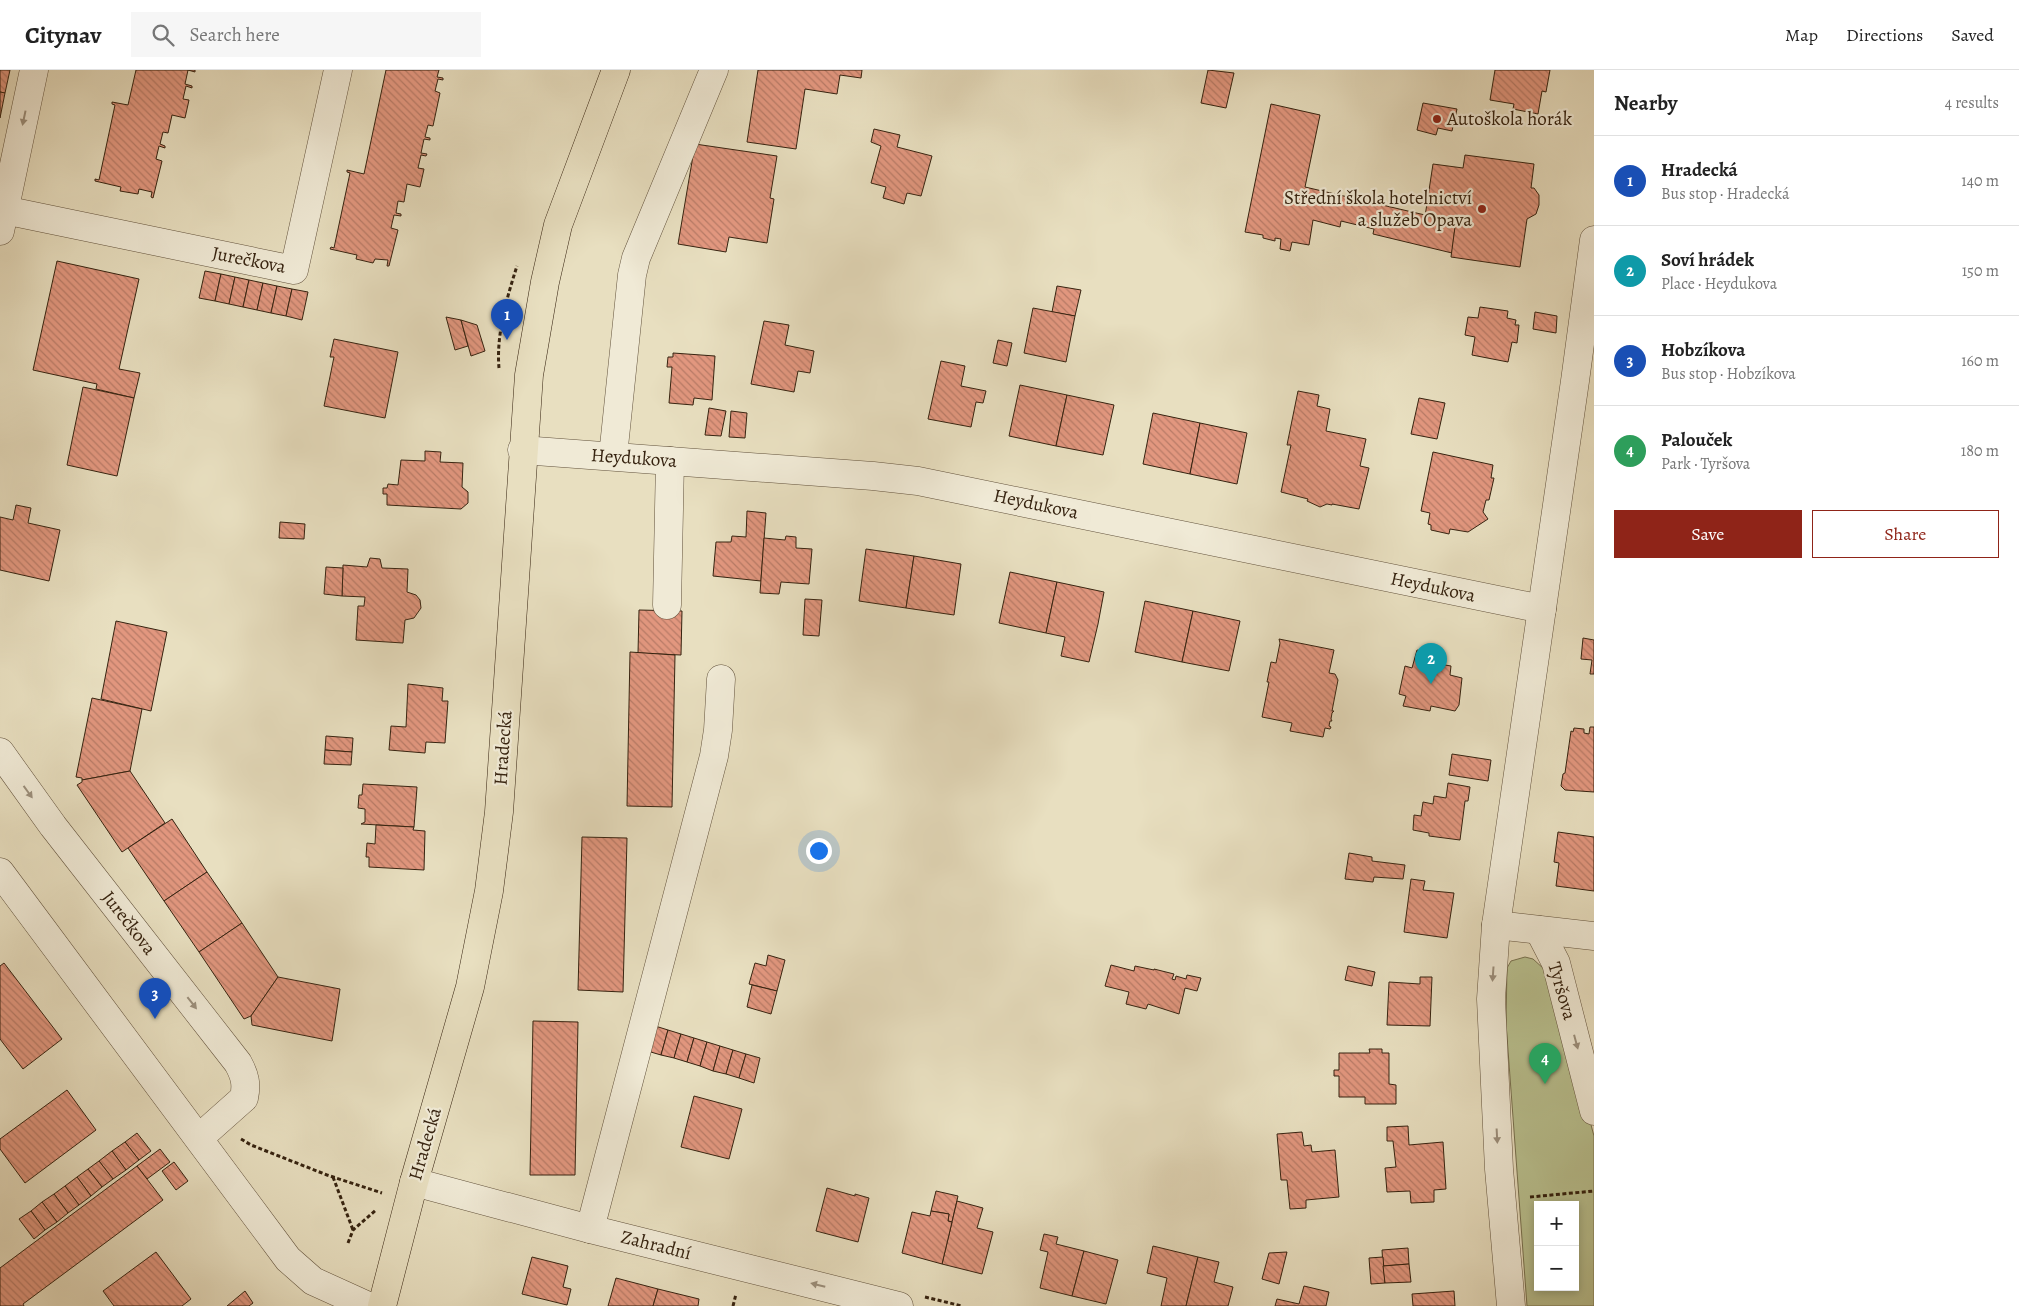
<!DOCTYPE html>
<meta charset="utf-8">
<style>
body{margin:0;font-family:Alegreya,serif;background:#f6f6f6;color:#222}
.controls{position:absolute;right:15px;bottom:15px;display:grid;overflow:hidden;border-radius:0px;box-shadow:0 2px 8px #0003}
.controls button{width:45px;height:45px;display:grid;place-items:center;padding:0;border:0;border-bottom:1px solid #e0e0e0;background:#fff;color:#222;font:25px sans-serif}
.you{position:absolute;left:818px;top:780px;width:18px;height:18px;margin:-12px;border:4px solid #fff;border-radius:50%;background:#1a73e8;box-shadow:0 0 0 8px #1a73e833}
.badge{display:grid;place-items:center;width:32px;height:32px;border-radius:50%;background:#8f2418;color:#fff;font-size:16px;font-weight:700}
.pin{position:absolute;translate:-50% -41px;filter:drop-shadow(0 1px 2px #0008)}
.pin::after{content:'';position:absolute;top:26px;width:18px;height:15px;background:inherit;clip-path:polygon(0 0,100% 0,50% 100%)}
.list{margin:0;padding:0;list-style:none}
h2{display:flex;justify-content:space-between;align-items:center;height:65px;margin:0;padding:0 20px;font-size:21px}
h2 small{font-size:16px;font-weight:400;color:#767676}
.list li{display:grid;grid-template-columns:32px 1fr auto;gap:15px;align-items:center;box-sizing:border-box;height:90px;padding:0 20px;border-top:1px solid #e0e0e0}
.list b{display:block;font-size:19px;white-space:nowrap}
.list p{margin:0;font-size:16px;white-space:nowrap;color:#767676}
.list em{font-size:16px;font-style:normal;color:#767676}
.actions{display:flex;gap:10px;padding:15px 20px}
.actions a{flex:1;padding:11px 0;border:1px solid #8f2418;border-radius:0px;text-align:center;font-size:18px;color:#8f2418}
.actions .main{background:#8f2418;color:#fff}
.icon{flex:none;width:28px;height:28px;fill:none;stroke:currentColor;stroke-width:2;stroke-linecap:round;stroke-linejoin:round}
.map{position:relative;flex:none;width:1594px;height:1236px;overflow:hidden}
header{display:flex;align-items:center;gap:30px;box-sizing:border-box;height:70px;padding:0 25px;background:#fff;border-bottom:1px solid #e0e0e0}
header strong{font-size:24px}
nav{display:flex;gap:28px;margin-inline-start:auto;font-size:18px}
.search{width:350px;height:45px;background:#f6f6f6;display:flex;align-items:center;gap:12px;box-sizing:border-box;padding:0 18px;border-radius:0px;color:#767676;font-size:19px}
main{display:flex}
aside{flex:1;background:#fff}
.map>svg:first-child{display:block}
.green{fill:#b9c190;stroke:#787250;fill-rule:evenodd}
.building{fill:url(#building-back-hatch);stroke:#362310}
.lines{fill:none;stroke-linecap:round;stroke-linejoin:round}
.minor-casing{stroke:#62523c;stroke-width:29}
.major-casing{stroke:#362310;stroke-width:29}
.path{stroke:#362310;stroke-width:3;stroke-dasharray:4 2.5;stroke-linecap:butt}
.minor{stroke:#f0ead6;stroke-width:28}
.major{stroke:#e8dfc0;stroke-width:28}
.oneway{fill:#9c907d}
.poi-dot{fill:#8f2418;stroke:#f0ead6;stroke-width:2}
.labels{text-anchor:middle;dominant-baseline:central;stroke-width:4.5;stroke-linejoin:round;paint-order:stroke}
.poi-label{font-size:19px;fill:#362310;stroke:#f0ead6;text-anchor:start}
.street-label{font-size:19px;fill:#362310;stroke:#f0ead6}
</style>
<header>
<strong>Citynav</strong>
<div class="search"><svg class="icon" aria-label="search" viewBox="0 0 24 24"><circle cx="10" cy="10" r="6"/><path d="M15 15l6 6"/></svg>Search here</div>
<nav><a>Map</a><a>Directions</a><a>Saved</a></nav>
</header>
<main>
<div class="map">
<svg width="1594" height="1236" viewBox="0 0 1594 1236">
<defs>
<pattern id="building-back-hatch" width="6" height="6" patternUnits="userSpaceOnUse" patternTransform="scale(1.25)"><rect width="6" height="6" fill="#e2977f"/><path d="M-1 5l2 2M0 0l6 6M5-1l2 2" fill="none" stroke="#b87b67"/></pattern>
</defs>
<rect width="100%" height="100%" fill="#e8dfc0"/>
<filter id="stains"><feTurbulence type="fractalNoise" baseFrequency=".004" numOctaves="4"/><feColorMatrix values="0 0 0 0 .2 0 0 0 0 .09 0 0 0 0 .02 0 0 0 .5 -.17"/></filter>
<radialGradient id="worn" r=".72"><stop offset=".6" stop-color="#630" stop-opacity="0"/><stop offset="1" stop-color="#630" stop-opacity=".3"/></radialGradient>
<path class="green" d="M1525 887 1533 889 1544 899 1566 962 1594 1066V1236H1527L1506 953 1507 898 1511 891ZM1538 1135H1575V1217H1538Z"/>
<g class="building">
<path d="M0 0H10L5 23 0 22Z"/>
<path d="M136 0H195V2L188 0 185 14 192 16V18L186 16 183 29 189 30 185 48 172 45 168 63 163 62 160 74 165 76V78L159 76 156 89 162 91 153 128 151 127 152 122 139 119 138 124 120 121 121 117 95 111V109L99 110 115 35 112 34V32L128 35Z"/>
<path d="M386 0H439L437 7 443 8V10L438 9 435 21 440 23 433 56 428 55 425 67 430 68V70L424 69 421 83 427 84 426 86 421 85 418 98 424 99 420 117 407 114 404 132 398 131 396 143 401 144V146L394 145 391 158 398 160 389 196H387L388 190 375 189 373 193 356 189 357 185 330 179 331 177 334 178 350 103 347 102V100L364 104Z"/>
<path d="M758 0H862L861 8 840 5 837 24 805 19 796 79 747 72Z"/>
<path d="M1208 0 1234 3 1226 38 1201 33Z"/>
<path d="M1495 0H1550L1546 22 1542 21 1538 44 1513 39 1514 34 1490 30Z"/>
<path d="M0 22 5 23 0 48Z"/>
<path d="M1423 33 1457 39 1452 61 1438 58 1436 65 1417 60Z"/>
<path d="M1271 34 1320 45 1305 117 1425 145 1424 153 1455 157 1452 183 1373 164 1374 159 1341 151 1340 157 1313 150 1309 175 1292 172 1290 181 1280 179 1281 169 1275 168V171L1263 168V165L1245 162Z"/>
<path d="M874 59 900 65 897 77 932 86 921 126 907 123 904 134 883 128 886 117 871 113 881 76 871 72Z"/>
<path d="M695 74 777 86 770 128 774 129 767 173 729 167 726 182 678 174Z"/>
<path d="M1465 85 1534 94 1531 118H1534L1539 125V135L1536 144 1527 149 1520 197 1451 187 1455 157 1424 153 1433 94 1463 98Z"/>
<path d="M57 191 139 209 119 299 140 303 134 328 96 319 97 314 33 300Z"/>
<path d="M205 201 221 204 215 231 199 228Z"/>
<path d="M221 204 235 207 229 234 215 231Z"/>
<path d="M235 207 249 210 243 237 229 234Z"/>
<path d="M249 210 263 213 257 240 243 237Z"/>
<path d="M263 213 277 216 271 243 257 240Z"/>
<path d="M277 216 292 219 286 246 271 243Z"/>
<path d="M1057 216 1081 220 1075 246 1052 242Z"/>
<path d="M292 219 308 222 302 250 286 246Z"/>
<path d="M1480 237 1508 241 1507 248 1516 250 1515 255H1519L1517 273 1512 272 1508 292 1472 285 1475 267 1465 265 1468 247 1478 248Z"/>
<path d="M1033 238 1075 246 1066 292 1024 283Z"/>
<path d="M1535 242 1557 246 1556 263 1533 259Z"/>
<path d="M446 247 461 250 468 276 455 280Z"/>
<path d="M461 250 477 255 485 281 471 286Z"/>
<path d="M764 251 789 255 785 275 814 281 810 303 798 301 794 322 751 314Z"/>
<path d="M334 269 398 282 385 348 324 336 334 287H330Z"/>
<path d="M998 270 1012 273 1007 296 993 293Z"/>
<path d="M673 283 715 286 712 330 694 328 693 335 669 333 672 297H667L668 287H673Z"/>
<path d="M941 291 965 296 961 316 986 321 983 333 976 332 971 357 928 349Z"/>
<path d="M1020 315 1067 325 1056 376 1009 366Z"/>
<path d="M83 317 134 328 117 406 67 395Z"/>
<path d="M1298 321 1319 325 1317 336 1330 339 1326 361 1366 369 1360 396 1369 398 1359 439 1332 434V435L1327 434 1320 437 1307 431 1308 429 1281 422 1291 375H1287Z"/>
<path d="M1067 325 1114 335 1103 385 1056 376Z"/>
<path d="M1419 328 1445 333 1437 369 1411 364Z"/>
<path d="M709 338 726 341 721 366 705 365Z"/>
<path d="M731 341 747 343 745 368 729 367Z"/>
<path d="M1153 343 1200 353 1190 404 1143 394Z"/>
<path d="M1200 353 1247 363 1237 414 1190 404Z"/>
<path d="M425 381 441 382 440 392 463 393 462 417 468 422V433L461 439 387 435V424H383V418H387L388 414 398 415 401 390 425 391Z"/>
<path d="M1433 382 1493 395 1491 408H1494L1489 430H1486L1483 442 1488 449 1468 462 1450 459 1449 464 1431 460V455L1428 454 1430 443 1421 441Z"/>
<path d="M16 435 31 438 28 453 60 460 49 511 0 500V447L13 450Z"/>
<path d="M747 441 766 443 761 511 713 506 716 472H731L732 466 746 467Z"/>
<path d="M280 452 305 454 304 469 279 468Z"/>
<path d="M786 466 796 467V478L812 479 809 514 781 512 779 524 760 523 764 468 785 470Z"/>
<path d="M866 479 914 486 906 538 859 531Z"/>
<path d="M914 486 961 494 954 545 906 538Z"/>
<path d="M370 488 380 489 382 498 408 499 407 522 416 525 420 530 421 538 414 548 405 550 403 573 356 570 358 536H364L365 527 342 526 343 495 367 497Z"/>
<path d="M326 497 343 498 342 526 324 524Z"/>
<path d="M1010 502 1057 512 1046 563 999 553Z"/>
<path d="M1057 512 1104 522 1098 554 1089 592 1061 586 1065 567 1046 563Z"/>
<path d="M805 529 822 530 819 566 803 565Z"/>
<path d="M1145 531 1193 541 1182 592 1135 582Z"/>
<path d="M639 540 682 541 681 585 638 583Z"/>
<path d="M1193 541 1240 551 1229 601 1182 592Z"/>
<path d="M116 551 167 562 151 641 101 629Z"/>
<path d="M1583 568 1594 570V604H1590L1592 590 1581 589Z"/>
<path d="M1279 569 1334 580 1329 603 1335 604 1338 610 1332 641H1334L1332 643 1331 649 1332 651H1330L1329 656 1331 657 1330 659 1325 658 1323 667 1290 661 1292 653 1262 647 1269 612H1267L1271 592 1276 593 1280 573Z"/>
<path d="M1417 580 1425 582 1424 587 1440 591 1439 594 1451 596 1450 605 1462 608 1459 635 1455 641 1431 636 1430 641 1403 636 1406 626 1399 624 1405 596 1412 598Z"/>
<path d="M630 582 675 585 672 737 627 736Z"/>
<path d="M408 614 443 618 442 631H448L445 673 426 672 425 683 389 680 391 656 406 657Z"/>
<path d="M92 628 142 639 130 701 82 710V708L76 707Z"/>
<path d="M1590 657H1594V722L1565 720 1561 716 1563 704 1565 703 1571 661 1573 662 1574 658 1584 659V663L1589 664Z"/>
<path d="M326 666 353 668 352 682 325 680Z"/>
<path d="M325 680 352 682 351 695 324 694Z"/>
<path d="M1452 684 1491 690 1488 711 1449 705Z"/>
<path d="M130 701 165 753 122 782 77 715 82 712V710Z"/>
<path d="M1448 713 1470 717 1468 731H1465L1460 770 1429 766V763L1413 760 1414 745 1421 746 1423 732 1433 734 1434 726 1446 728Z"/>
<path d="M363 714 417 717 414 757 361 754 365 752V739L358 738 359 725H362Z"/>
<path d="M172 749 207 802 164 831 128 778Z"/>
<path d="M376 755 414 757 413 760 425 761 424 800 369 797V787H366L367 773 375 774Z"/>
<path d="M1558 762 1594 767V821L1556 816 1559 793 1554 792Z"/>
<path d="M582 767 627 768 623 922 578 920Z"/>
<path d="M1349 783 1372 787V791L1405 795 1403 809 1374 807 1373 812 1345 809Z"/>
<path d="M207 802 242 853 199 882 164 831Z"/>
<path d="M1411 809 1425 811 1423 820 1454 823 1447 868 1404 862Z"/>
<path d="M242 853 278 907 251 946 244 949 199 882Z"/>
<path d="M768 885 785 890 777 921 749 914 755 893 766 896Z"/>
<path d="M4 893 62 969 23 999 0 969V896Z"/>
<path d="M1111 895 1134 901 1135 896 1154 900V899L1174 904 1172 909 1175 910 1176 906 1186 909 1187 905 1201 908 1197 921 1185 918 1179 944 1148 934 1146 939 1126 934 1129 922 1105 916Z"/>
<path d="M1348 896 1375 902 1372 916 1345 910Z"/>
<path d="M278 907 340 919 332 971 252 955 251 946Z"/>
<path d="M1420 907H1432L1430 956 1387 955 1389 912 1420 914Z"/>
<path d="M752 915 777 921 771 944 747 937Z"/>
<path d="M533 951 578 952 575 1105H530Z"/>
<path d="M652 955 668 960 661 985 644 980Z"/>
<path d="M668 960 681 964 674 988 661 985Z"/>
<path d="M681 964 694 968 687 992 674 988Z"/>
<path d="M694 968 707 972 700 996 687 992Z"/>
<path d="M707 972 720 976 713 1001 700 996Z"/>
<path d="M720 976 733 980 726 1004 713 1001Z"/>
<path d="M1369 979H1382V983H1389V1014L1396 1015V1034H1365V1027H1339V1006H1334V1000H1339V983H1370Z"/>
<path d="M733 980 746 984 739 1008 726 1004Z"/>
<path d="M746 984 760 988 754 1013 739 1008Z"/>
<path d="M67 1020 96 1060 25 1113 0 1079V1069Z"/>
<path d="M694 1026 742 1039 729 1089 681 1077Z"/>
<path d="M1408 1056 1409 1075 1443 1072 1446 1119 1434 1120V1132L1411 1133 1410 1121 1387 1122 1385 1098 1396 1097 1393 1071H1387V1057Z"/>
<path d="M1302 1062 1304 1076 1311 1075 1312 1082 1335 1080 1339 1127 1306 1130V1138L1290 1139 1287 1110H1281L1277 1064Z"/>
<path d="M137 1063 151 1081 139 1090 125 1072Z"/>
<path d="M125 1072 139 1090 126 1100 112 1081Z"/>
<path d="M160 1079 170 1092 147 1109 137 1096Z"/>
<path d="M112 1081 126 1100 113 1109 99 1091Z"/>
<path d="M99 1091 113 1109 102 1117 88 1099Z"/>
<path d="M174 1092 188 1111 176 1120 162 1101Z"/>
<path d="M137 1096 163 1130 23 1234 24 1236H0V1198Z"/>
<path d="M88 1099 102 1117 91 1126 77 1107Z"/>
<path d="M77 1107 91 1126 79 1135 65 1116Z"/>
<path d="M65 1116 79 1135 68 1143 54 1124Z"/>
<path d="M827 1118 855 1126V1124L869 1128 858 1172 816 1161Z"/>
<path d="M936 1121 958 1126 952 1152 948 1151 949 1144 931 1141Z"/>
<path d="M54 1124 68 1143 57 1152 42 1132Z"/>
<path d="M957 1131 983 1138 977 1158 993 1162 982 1204 942 1194Z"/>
<path d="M42 1132 57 1152 45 1160 31 1141Z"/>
<path d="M31 1141 45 1160 34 1169 19 1149Z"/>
<path d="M931 1141 949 1144 948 1151 952 1152 942 1194 902 1183 912 1142 930 1146Z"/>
<path d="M1044 1164 1058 1167 1056 1174 1084 1181 1072 1226 1040 1218 1048 1182 1040 1180Z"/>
<path d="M1153 1176 1198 1187 1186 1236H1161L1167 1208 1147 1203Z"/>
<path d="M1408 1178 1409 1194 1383 1196 1382 1180Z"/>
<path d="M1084 1181 1118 1190 1106 1234 1072 1226Z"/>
<path d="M156 1182 191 1229 182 1236H114L103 1221Z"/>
<path d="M1287 1182 1279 1214 1262 1209 1269 1183Z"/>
<path d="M532 1187 568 1196 563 1217 571 1219 567 1235 522 1224Z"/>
<path d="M1198 1187 1219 1192 1214 1212 1233 1217 1228 1236H1186Z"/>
<path d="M1383 1187 1385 1213 1371 1214 1369 1188Z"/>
<path d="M1409 1194 1411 1212 1385 1213 1383 1196Z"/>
<path d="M616 1208 658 1219 653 1236H608Z"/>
<path d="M1304 1216 1329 1222 1326 1236H1275L1277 1229 1299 1234Z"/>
<path d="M658 1219 699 1229 698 1236H653Z"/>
<path d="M245 1221 253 1233 249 1236H227Z"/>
<path d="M1454 1221 1455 1236H1413L1412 1224Z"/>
</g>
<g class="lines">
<defs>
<g id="minor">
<path d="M4 140 294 200 338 0"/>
<path d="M0 161 34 0"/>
<path d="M522 380 873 406 918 411 1542 539"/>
<path d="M613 386 632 205 636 188 714 0"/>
<path d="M667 535 670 391"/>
<path d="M0 682 53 756 238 993C245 1006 247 1014 244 1028L199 1068"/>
<path d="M0 802 288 1189 313 1211 368 1236"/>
<path d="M1496 855 1594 866"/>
<path d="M1539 860 1556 893 1594 1041"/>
<path d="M414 1112 590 1159 899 1236"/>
<path d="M590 1159 714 686 718 660 721 609"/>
<path d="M1511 1236 1499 1099 1491 929 1496 855 1575 311 1594 170"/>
</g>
<path id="major" d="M382 1236 414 1112 470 917 489 821 499 742 529 305 545 212 558 155 616 0"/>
</defs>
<use href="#minor" class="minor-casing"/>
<use href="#major" class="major-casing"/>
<g class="path">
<path d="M499 298C496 265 507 227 517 196"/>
<path d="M241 1069 251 1075 327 1105 382 1123"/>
<path d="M333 1107 353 1160"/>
<path d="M1530 1127 1594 1121"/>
<path d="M348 1173 353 1160 376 1140"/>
<path d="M925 1227 962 1236"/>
<path d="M733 1236 736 1224"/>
</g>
<use href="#minor" class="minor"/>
<use href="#major" class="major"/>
</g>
<defs><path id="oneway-solid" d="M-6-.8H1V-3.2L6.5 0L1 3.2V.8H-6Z" transform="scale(1.25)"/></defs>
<g class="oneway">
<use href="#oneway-solid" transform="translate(24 48) rotate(102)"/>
<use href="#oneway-solid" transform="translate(28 722) rotate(54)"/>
<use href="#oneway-solid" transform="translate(1493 904) rotate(94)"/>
<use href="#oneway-solid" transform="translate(192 933) rotate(52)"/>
<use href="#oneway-solid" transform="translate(1576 972) rotate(75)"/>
<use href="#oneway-solid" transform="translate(1497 1066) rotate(87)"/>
<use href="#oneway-solid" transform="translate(818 1215) rotate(-166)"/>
</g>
<g class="poi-dot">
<circle cx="1437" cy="49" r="5"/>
<circle cx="1482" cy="139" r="5"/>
</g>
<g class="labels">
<g class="poi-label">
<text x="1447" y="49">Autoškola horák</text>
<text x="1472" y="128" text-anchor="end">Střední škola hotelnictví<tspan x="1472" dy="22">a služeb Opava</tspan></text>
</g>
<g class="street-label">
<text transform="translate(249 190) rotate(11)">Jurečkova</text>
<text transform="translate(634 388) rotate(4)">Heydukova</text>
<text transform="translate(1036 434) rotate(12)">Heydukova</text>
<text transform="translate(1433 517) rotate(12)">Heydukova</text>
<text transform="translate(503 678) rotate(-86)">Hradecká</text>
<text transform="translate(129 853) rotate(52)">Jurečkova</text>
<text transform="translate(1562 921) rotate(74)">Tyršova</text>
<text transform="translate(425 1074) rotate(-74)">Hradecká</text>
<text transform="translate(656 1175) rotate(14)">Zahradní</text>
</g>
</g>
<rect width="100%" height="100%" filter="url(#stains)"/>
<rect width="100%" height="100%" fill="url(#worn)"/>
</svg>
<div class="controls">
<button>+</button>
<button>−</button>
</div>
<div class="you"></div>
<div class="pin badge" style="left:507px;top:270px;background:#1a4fb4">1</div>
<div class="pin badge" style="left:1431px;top:614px;background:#0f9aa8">2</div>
<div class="pin badge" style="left:155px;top:949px;background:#1a4fb4">3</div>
<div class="pin badge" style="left:1545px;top:1014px;background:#2e9e5b">4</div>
</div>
<aside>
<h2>Nearby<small>4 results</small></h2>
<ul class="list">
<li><span class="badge" style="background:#1a4fb4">1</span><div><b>Hradecká</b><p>Bus stop · Hradecká</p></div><em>140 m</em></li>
<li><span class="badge" style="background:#0f9aa8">2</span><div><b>Soví hrádek</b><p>Place · Heydukova</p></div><em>150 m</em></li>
<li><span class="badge" style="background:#1a4fb4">3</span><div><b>Hobzíkova</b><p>Bus stop · Hobzíkova</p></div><em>160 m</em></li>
<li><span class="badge" style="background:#2e9e5b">4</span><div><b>Palouček</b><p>Park · Tyršova</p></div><em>180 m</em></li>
</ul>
<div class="actions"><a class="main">Save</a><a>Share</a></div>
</aside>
</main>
